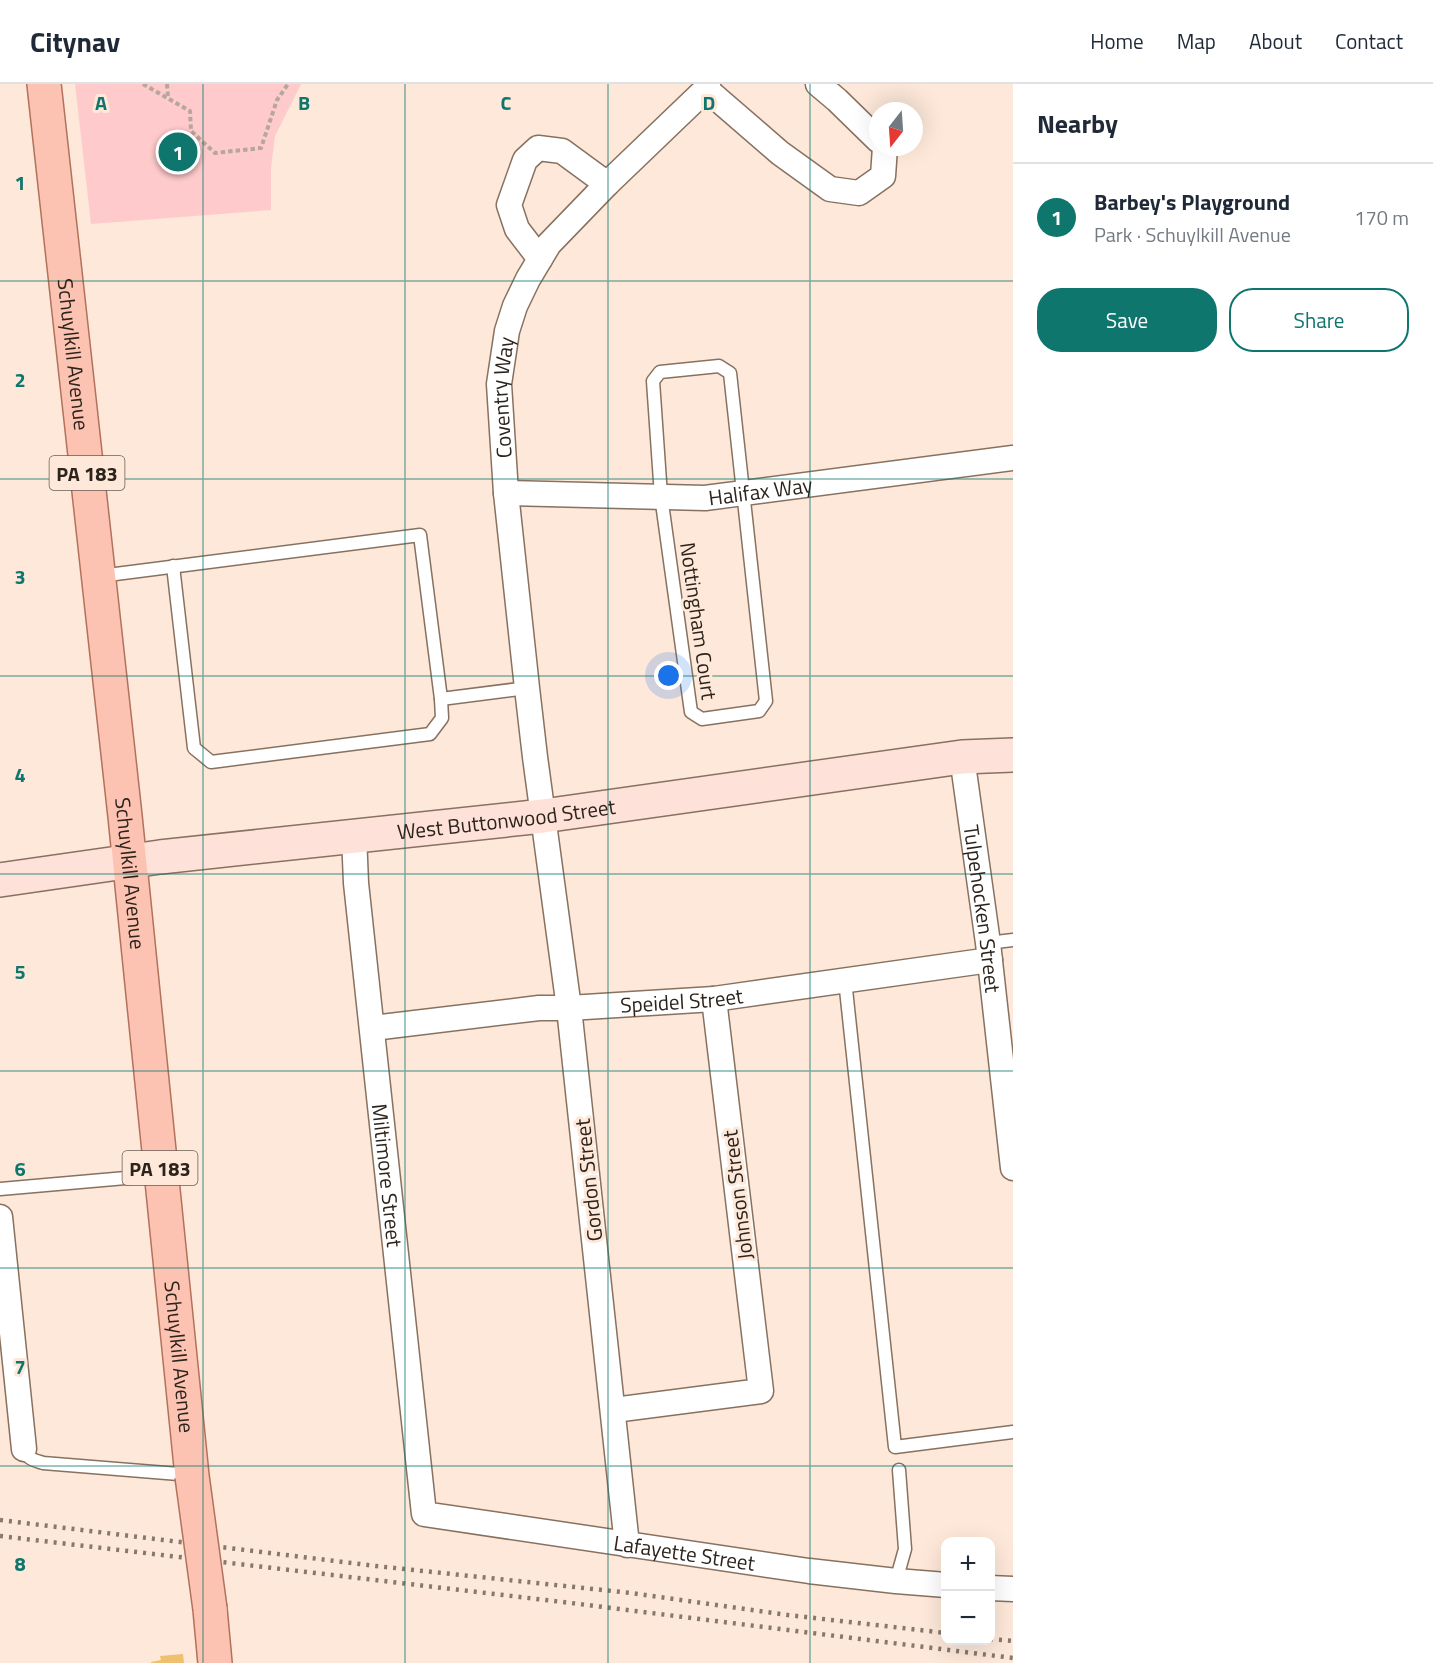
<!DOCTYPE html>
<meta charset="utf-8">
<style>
body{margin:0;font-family:"Titillium Web",sans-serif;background:#f6f6f7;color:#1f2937}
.controls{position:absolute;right:18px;bottom:18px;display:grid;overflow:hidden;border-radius:12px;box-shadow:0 6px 24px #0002}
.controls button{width:54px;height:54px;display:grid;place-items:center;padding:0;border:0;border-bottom:2px solid #e0e1e3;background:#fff;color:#1f2937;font:30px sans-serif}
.compass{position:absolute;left:869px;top:18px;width:54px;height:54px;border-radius:50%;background:#fff;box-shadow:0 6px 24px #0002;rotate:197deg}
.you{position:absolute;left:669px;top:592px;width:21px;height:21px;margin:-15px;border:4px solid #fff;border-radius:50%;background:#1a73e8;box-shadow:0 0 0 9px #1a73e833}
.badge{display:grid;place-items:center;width:39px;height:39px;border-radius:50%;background:#0f766e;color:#fff;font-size:20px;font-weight:700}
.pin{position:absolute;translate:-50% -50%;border:3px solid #fff;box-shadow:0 2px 6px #0006}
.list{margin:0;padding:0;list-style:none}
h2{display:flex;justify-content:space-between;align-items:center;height:78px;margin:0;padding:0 24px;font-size:26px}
h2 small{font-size:20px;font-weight:400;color:#747a83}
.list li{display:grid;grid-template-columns:39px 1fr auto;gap:18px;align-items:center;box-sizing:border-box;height:108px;padding:0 24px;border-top:2px solid #e0e1e3}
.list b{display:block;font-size:22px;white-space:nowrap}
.list p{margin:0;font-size:20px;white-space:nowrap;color:#747a83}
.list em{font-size:20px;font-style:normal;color:#747a83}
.actions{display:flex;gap:12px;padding:18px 24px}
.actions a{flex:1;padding:14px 0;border:2px solid #0f766e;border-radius:24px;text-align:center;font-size:21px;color:#0f766e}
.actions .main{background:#0f766e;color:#fff}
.map{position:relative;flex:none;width:1013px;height:1579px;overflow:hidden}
header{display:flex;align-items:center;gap:36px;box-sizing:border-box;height:84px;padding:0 30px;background:#fff;border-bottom:2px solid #e0e1e3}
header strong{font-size:28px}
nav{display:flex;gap:33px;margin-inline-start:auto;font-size:21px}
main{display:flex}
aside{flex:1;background:#fff}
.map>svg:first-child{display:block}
.green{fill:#ffcacc}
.building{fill:#efc16e}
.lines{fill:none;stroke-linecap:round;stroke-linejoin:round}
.lane-casing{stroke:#877160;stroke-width:15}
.street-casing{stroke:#877160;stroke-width:27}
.secondary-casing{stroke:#877160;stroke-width:36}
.primary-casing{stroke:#b3715c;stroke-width:36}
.path{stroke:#b7a69a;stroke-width:4;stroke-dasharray:4.5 3;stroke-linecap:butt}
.lane{stroke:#fff;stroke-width:12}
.street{stroke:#fff;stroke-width:24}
.secondary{stroke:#fee1d8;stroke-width:33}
.primary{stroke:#fdc3b2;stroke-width:33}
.rail{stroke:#87786e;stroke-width:4.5;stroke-dasharray:3 6;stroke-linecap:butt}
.primary-bridge-casing{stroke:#b3715c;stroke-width:36;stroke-linecap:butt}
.primary-bridge{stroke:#fdc3b2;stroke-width:33}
.grid{fill:none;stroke:#0f766e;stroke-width:1.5;stroke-opacity:0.55}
.labels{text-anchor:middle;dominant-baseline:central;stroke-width:6;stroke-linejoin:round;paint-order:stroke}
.shield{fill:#fde8d9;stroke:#6b5e55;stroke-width:1.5}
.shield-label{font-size:20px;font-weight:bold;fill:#2c231c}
.street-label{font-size:21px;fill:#2c231c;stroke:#fde8d9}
.grid-label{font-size:20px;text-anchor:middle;font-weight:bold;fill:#0f766e;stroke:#fde8d9;stroke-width:6;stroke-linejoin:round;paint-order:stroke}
</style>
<header>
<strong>Citynav</strong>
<nav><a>Home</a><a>Map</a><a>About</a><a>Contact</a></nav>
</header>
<main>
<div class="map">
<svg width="1013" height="1579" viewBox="0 0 1013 1579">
<rect width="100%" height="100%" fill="#fde8d9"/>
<path class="green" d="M75 0H301L275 52 271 84V126L91 140Z"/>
<path class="building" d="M183 1570 184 1579H151V1578L161 1576 160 1572Z"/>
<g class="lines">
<defs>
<g id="lane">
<path d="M719 282 730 289 766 617 759 627 702 635 691 628 661 412 653 297 660 288Z"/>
<path d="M173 482 194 664 211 678 430 650 442 634 441 615"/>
<path d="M100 492 420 451 441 615 527 604"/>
<path d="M988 859 1013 856"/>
<path d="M845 896 895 1363 1013 1348"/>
<path d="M0 1105 160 1091"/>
<path d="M24 1365C27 1375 34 1376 43 1379L191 1391"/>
<path d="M896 1497 905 1465 899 1386"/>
</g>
<g id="street">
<path d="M818 0 837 16 878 56"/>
<path d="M706 5 780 69 830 105 859 109 883 92 885 63"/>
<path d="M540 175 517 145 509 121 525 76 538 64 562 67 607 100"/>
<path id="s1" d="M506 409 705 414 1013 374"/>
<path id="s2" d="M962 673 988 859 1013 1084"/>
<path id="s3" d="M354 751 356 799 424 1430 809 1487 896 1497 946 1501"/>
<path id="s4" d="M373 944 539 924H569L714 915 990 876"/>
<path d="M0 1133 24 1365"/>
<path d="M614 1326 761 1307 714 915"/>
<path id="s5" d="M627 1461 569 924 535 673 527 604 506 409 499 300 507 247 515 222 528 195 549 160 607 100 706 5 708 0"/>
<path d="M990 1504 1013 1505"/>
</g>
<g id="secondary">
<path id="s6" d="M0 796 160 773 543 732 962 673 1013 671"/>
</g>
<g id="primary">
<path id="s7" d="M44 0 125 732 192 1392"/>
<path d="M210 1525 215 1579"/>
</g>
</defs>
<use href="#lane" class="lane-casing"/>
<use href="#street" class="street-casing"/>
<use href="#secondary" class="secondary-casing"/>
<use href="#primary" class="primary-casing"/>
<g class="path">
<path d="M143 0 190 27 191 47 215 69 261 64 277 16 288 0"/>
<path d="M167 0 168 13"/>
</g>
<use href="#lane" class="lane"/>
<use href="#street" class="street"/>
<use href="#secondary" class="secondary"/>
<use href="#primary" class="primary"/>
<g class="rail">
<path d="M0 1436 376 1482 631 1509 788 1531 946 1549"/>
<path d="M0 1452 571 1519 1013 1574"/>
<path d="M990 1555 1013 1557"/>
</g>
<defs>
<path id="primary-bridge" d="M192 1392 210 1525"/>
</defs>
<use href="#primary-bridge" class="primary-bridge-casing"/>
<use href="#primary-bridge" class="primary-bridge"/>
</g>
<path class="grid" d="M203 0V1579M405 0V1579M608 0V1579M810 0V1579M0 197H1013M0 395H1013M0 592H1013M0 790H1013M0 987H1013M0 1184H1013M0 1382H1013"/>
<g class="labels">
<g class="shield">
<rect x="49.5" y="372" width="75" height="34" rx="4.5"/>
<rect x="122.5" y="1067" width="75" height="34" rx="4.5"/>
</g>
<g class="shield-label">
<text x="87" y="389">PA 183</text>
<text x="160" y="1084">PA 183</text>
</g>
<g class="street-label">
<text stroke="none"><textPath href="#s7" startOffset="272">Schuylkill Avenue</textPath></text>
<text stroke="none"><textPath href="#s5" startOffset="1155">Coventry Way</textPath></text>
<text stroke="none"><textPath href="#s1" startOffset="255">Halifax Way</textPath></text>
<text transform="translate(699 537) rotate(82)">Nottingham Court</text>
<text stroke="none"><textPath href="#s6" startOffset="510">West Buttonwood Street</textPath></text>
<text stroke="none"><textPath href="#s7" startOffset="794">Schuylkill Avenue</textPath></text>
<text stroke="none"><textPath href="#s2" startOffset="153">Tulpehocken Street</textPath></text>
<text stroke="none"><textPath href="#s4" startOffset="310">Speidel Street</textPath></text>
<text stroke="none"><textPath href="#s3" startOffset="342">Miltimore Street</textPath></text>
<text transform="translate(588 1096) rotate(-96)">Gordon Street</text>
<text transform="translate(737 1111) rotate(-97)">Johnson Street</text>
<text stroke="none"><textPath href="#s7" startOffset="1280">Schuylkill Avenue</textPath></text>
<text stroke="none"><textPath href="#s3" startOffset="946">Lafayette Street</textPath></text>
</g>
</g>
<g class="grid-label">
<text x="101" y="26">A</text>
<text x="304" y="26">B</text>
<text x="506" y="26">C</text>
<text x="709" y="26">D</text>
<text x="20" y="106">1</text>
<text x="20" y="303">2</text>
<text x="20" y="500">3</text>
<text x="20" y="698">4</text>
<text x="20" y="895">5</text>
<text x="20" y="1092">6</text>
<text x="20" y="1290">7</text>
<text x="20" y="1487">8</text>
</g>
</svg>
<div class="controls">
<button>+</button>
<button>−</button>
</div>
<svg class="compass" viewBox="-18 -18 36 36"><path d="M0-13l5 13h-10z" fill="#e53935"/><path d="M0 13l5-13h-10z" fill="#747a83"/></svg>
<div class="you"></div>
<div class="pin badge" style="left:178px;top:68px">1</div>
</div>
<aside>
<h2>Nearby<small></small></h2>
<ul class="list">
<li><span class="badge">1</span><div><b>Barbey's Playground</b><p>Park · Schuylkill Avenue</p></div><em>170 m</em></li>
</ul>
<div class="actions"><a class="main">Save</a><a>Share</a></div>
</aside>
</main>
